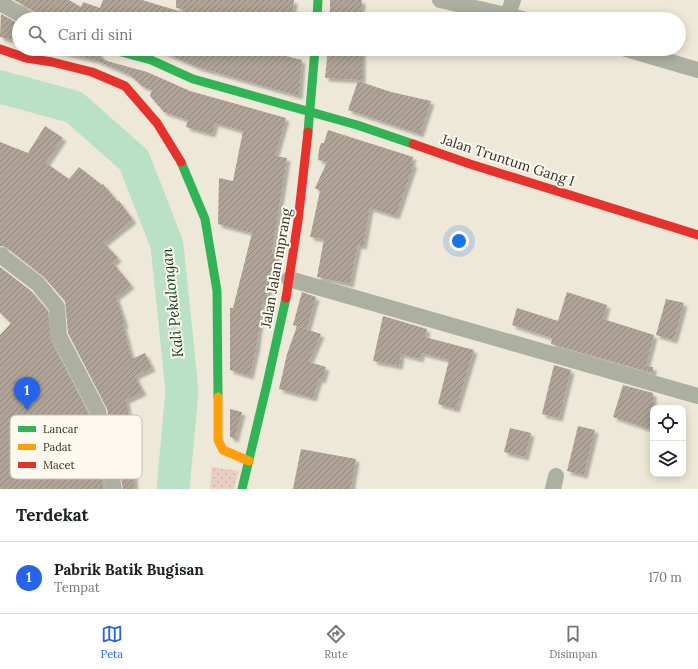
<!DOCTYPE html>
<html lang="id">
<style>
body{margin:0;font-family:Lora,serif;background:#f6f6f6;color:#202124}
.controls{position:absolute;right:12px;bottom:12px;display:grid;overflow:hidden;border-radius:8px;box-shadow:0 2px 10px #0003}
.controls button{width:36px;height:36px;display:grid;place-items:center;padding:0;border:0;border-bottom:1px solid #e0e0e0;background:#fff;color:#202124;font:20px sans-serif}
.you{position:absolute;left:459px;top:241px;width:14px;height:14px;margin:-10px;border:3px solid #fff;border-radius:50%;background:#1a73e8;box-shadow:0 0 0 6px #1a73e833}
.badge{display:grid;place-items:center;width:26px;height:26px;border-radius:50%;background:#2563eb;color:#fff;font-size:13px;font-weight:700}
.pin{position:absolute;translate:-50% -33px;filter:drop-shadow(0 1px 2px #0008)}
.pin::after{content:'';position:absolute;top:21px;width:14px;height:12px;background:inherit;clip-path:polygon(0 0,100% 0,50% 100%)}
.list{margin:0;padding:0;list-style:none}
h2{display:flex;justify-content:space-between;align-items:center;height:52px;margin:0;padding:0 16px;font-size:17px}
h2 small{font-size:13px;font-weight:400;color:#757577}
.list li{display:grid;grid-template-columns:26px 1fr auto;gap:12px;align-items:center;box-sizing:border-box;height:72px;padding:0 16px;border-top:1px solid #e0e0e0}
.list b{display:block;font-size:15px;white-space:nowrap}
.list p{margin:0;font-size:13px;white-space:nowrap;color:#757577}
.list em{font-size:13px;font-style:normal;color:#757577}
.icon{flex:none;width:22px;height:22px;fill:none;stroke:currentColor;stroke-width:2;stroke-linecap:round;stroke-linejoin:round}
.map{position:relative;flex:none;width:698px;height:489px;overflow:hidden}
.search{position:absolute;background:#fff;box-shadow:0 2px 10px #0003;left:12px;right:12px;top:12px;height:44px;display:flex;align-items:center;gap:10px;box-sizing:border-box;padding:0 14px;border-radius:22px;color:#757577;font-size:15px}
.sheet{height:124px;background:#fff}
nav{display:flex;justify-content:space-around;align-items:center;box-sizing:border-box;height:56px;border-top:1px solid #e0e0e0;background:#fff;font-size:11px;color:#757577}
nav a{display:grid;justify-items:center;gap:2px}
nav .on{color:#2563eb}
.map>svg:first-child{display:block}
.park{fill:url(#park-dots)}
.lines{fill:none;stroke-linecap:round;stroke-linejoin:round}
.river{stroke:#bae0c5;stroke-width:33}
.building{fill:url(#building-hatch);filter:url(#shadow)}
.street{stroke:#adafa1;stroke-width:16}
.fast{stroke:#30b455;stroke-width:9}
.slow{stroke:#ff9f0a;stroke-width:9}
.jam{stroke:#e5322d;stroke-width:9}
.labels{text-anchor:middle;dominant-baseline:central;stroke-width:4;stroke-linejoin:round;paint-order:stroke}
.street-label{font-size:14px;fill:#343026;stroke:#fdf9ee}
.water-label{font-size:15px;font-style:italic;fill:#093723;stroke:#fdf9ee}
.key{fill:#fdf9ee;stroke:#c1bdb2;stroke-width:1}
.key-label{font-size:11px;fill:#343026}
</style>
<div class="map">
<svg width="698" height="489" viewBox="0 0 698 489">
<defs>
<pattern id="park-dots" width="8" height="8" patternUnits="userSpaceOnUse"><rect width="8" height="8" fill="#eacec5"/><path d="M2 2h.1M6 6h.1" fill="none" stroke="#c9b1a9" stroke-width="1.8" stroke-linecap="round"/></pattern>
<pattern id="building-hatch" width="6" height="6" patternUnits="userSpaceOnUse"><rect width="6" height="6" fill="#afa497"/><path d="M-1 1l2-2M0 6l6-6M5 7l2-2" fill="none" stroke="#8f867b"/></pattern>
<filter id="shadow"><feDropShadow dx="3.5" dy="3.5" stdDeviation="1" flood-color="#0004"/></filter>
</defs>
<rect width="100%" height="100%" fill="#eee8d8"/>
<path class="park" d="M212 467 239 471 234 489H210Z"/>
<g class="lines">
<path class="river" d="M0 87 74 107 134 160 167 245 182 391 173 489"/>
</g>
<g class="building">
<path d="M14 0H69L81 7 83 2 100 8 103 0H142L182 12 183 9 176 8V0H294L292 19H239L199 12 197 19H38L34 11Z"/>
<path d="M330 0H362L361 19H330Z"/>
<path d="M1 14 19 24V42L0 37Z"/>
<path d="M50 49H98L101 58 107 61 147 72 190 91 286 118 275 156 287 158 272 252 276 254 266 301 263 300 256 349 250 376 230 370V308H233L252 233 218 224 219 178 233 181 243 131 215 123 212 134 186 127 188 120 164 112 150 96 152 90 142 86 130 75 95 60Z"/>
<path d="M157 49H283L282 55 302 60 299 96 197 67Z"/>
<path d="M328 49H362V80L325 78Z"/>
<path d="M358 81 391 92 431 101 420 134 348 110Z"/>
<path d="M45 126 63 138 46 163 69 179 79 167 102 185 103 184 118 202 119 201 133 220 104 243 118 258 113 263 131 285 116 297 125 324 123 325 132 359 145 353 152 368 135 376 143 392 126 400 136 454H132L135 489H123L107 409 68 333 65 301 44 277 6 247 0 246V142L28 153Z"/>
<path d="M328 130 413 157 411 163 414 164 396 216 370 208 363 246 358 245 350 284 317 277 324 239 310 237 320 191 315 188 327 162 318 160 319 150 321 143H324Z"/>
<path d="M0 267 31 291 48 311 51 340 89 414 104 489H0V335L11 323 0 313Z"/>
<path d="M302 292 316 297 307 329 293 325Z"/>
<path d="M567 292 607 305 603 319 654 335 646 366 653 367V373L551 344 552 338 512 325 517 308 558 321Z"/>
<path d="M666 299 684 303 674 340 656 335Z"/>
<path d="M383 316 427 329 425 337 474 350 456 409 438 404 449 360 421 353 420 359 401 354 399 366 373 361Z"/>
<path d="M297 326 321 334 309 362 326 367 322 380 319 379 313 398 279 389 287 354Z"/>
<path d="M554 365 571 370 559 418 542 414Z"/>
<path d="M623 385 653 393V430L613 417Z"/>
<path d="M230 409 242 412 235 439 230 437Z"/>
<path d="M578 426 595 430 584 475 567 471Z"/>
<path d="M510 428 531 433 525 457 504 452Z"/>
<path d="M301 449 356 459 351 489H293Z"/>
</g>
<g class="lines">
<g class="street">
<path d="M440 0 523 19"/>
<path d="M0 3 29 19"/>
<path d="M508 14 513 0"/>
<path d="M626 49 698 70"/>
<path d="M0 255 38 284 57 307 59 336 98 411 114 489"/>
<path d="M289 279 698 396"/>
<path d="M553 489 556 476"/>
</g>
<g class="fast">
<path d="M317 19 318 0"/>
<path d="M110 49 151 60 193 79 357 125 413 144"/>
<path d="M308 132 315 49"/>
<path d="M181 162 205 219 217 291 218 397"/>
<path d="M242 489 267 384 286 298"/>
</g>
<path class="slow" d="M218 397V440L223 450 249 461"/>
<g class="jam">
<path d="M0 49 26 58 52 62 92 72 125 86 157 123 181 162"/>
<path d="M413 144 470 164 698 235"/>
<path d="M286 298 298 221 308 132"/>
</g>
</g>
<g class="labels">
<g class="street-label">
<text transform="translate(508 160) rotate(18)">Jalan Truntum Gang I</text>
<text transform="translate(276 268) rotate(-80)">Jalan Jalan mprang</text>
</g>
<g class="water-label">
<text transform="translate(172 303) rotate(-96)">Kali Pekalongan</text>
</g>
</g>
<rect x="10" y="415" width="132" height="64" rx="6" class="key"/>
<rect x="18" y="426" width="18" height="6" fill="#30b455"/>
<rect x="18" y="444" width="18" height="6" fill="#ff9f0a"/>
<rect x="18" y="462" width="18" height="6" fill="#e5322d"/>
<g class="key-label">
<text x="43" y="433">Lancar</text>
<text x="43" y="451">Padat</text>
<text x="43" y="469">Macet</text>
</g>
</svg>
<div class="controls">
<button><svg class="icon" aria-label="locate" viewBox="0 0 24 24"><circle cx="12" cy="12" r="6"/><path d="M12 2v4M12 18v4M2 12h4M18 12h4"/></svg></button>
<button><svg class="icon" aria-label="layers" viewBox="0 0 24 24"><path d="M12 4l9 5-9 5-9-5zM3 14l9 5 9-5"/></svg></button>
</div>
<div class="you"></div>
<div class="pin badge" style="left:27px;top:410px">1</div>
<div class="search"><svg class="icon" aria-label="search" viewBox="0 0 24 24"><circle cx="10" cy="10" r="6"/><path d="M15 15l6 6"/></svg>Cari di sini</div>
</div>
<section class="sheet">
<h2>Terdekat<small></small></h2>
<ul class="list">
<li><span class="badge">1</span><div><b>Pabrik Batik Bugisan</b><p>Tempat</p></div><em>170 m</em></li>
</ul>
</section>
<nav>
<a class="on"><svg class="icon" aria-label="map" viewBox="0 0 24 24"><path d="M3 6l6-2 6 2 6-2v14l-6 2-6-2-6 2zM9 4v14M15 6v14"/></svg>Peta</a>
<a><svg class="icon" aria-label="directions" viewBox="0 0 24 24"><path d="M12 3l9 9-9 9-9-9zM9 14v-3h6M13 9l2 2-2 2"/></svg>Rute</a>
<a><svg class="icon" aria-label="saved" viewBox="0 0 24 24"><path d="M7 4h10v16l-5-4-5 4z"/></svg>Disimpan</a>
</nav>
